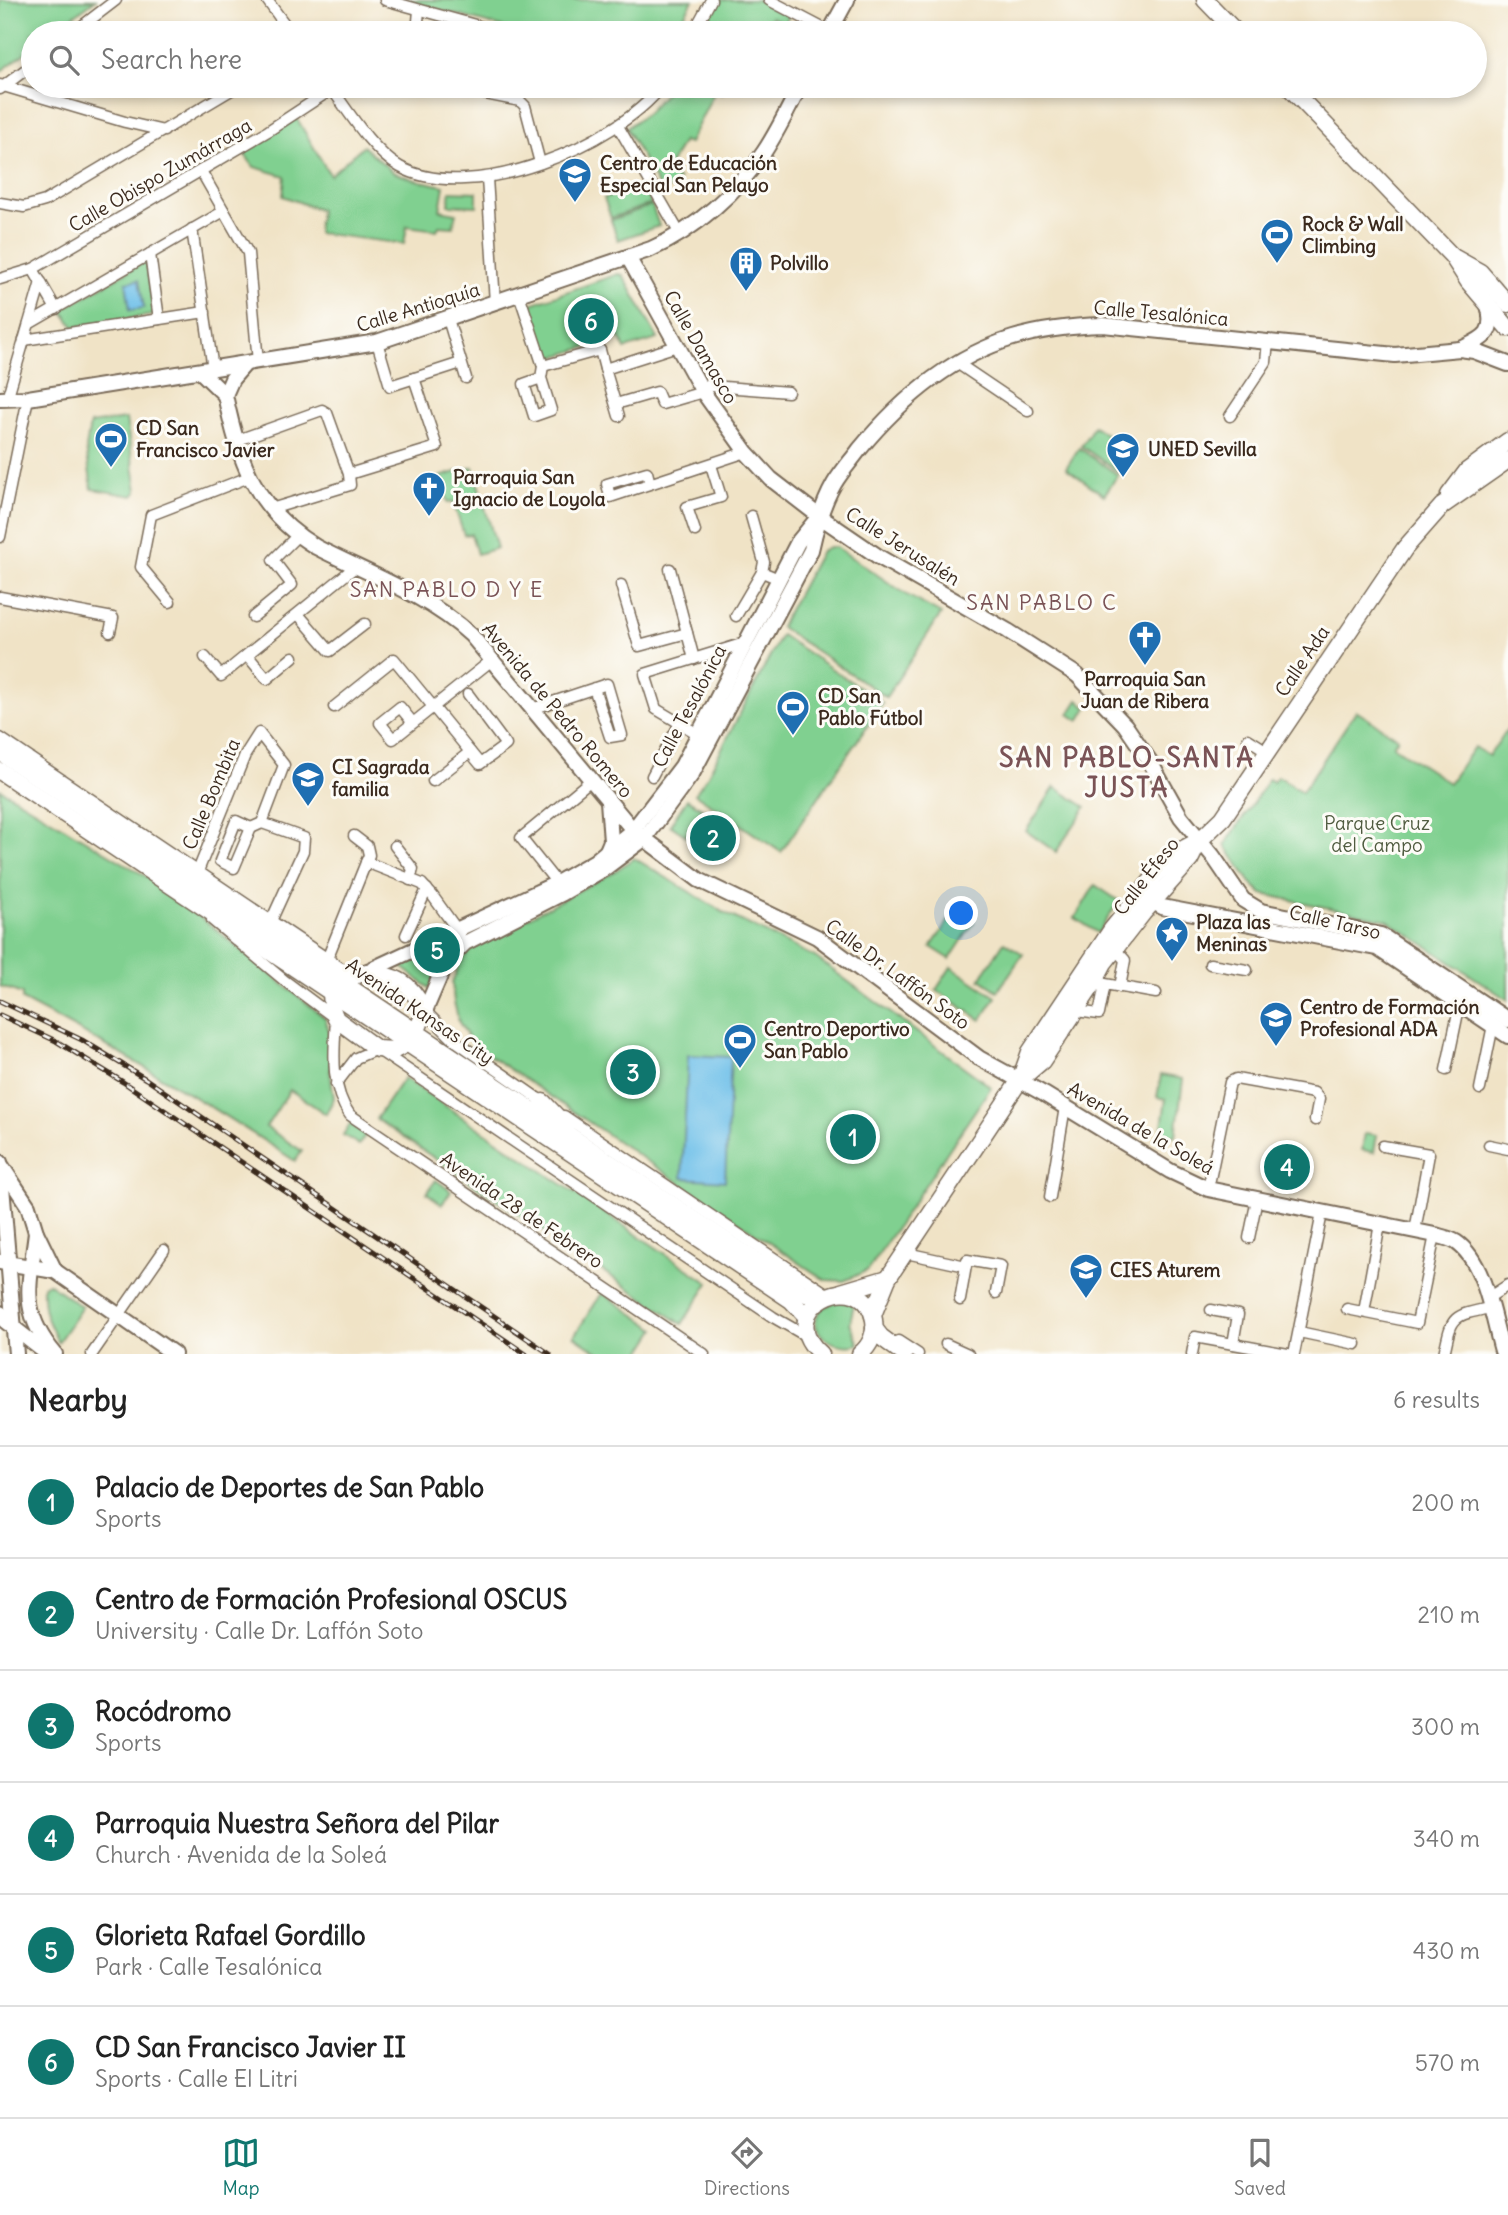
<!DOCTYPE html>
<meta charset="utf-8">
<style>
body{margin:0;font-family:Delius,sans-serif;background:#f2f2f2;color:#222}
.you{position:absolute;left:962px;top:914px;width:24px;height:24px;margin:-18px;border:5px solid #fff;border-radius:50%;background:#1a73e8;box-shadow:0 0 0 10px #1a73e833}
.badge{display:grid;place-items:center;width:46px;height:46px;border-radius:50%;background:#0f766e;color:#fff;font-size:23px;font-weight:700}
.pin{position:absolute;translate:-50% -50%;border:4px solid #fff;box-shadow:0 2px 7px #0006}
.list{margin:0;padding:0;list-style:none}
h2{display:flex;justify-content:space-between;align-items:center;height:91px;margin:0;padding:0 28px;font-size:30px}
h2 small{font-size:23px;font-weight:400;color:#767676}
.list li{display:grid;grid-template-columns:46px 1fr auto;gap:21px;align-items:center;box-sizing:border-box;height:112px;padding:0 28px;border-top:2px solid #e0e0e0}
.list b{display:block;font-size:26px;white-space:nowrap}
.list p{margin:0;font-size:23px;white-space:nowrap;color:#767676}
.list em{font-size:23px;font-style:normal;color:#767676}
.icon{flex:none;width:38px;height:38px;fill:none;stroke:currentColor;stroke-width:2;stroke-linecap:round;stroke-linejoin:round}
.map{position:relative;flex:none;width:1508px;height:1354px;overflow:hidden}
.search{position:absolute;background:#fff;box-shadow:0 4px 10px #0003;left:21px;right:21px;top:21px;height:77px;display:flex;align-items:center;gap:18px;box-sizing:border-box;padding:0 24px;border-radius:38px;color:#767676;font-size:26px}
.sheet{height:763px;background:#fff}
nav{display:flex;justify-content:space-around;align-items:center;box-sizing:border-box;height:98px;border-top:2px solid #e0e0e0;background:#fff;font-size:19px;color:#767676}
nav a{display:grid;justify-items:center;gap:4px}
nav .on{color:#0f766e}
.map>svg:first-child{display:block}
.green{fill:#80d090;stroke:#5e7d57;stroke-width:2}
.water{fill:#6dbfe9;stroke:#547484;stroke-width:2}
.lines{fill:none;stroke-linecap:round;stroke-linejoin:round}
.street-casing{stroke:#7a6b59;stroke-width:13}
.secondary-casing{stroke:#7a6b59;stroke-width:18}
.primary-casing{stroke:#7a6b59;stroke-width:19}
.street{stroke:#fff;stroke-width:10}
.secondary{stroke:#fff;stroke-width:14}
.primary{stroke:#fff;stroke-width:16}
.rail-casing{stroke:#3b2a1e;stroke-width:5}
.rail{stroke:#fdfcf7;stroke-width:2.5;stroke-dasharray:8;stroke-linecap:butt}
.labels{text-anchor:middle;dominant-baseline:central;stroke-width:6;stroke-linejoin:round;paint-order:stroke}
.poi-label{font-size:19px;font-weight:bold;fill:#3b2a1e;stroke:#fdfcf7;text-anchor:start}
.street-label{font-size:19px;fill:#3b2a1e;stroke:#fdfcf7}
.park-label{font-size:19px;fill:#505c40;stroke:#fdfcf7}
.neighbourhood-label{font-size:21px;letter-spacing:2px;fill:#7a5356;stroke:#fdfcf7}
.district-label{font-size:26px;font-weight:bold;letter-spacing:2px;fill:#7a5356;stroke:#fdfcf7}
</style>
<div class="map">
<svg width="1508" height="1354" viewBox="0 0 1508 1354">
<rect width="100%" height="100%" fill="#fdfcf7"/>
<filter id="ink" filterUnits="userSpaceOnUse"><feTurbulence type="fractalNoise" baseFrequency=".0143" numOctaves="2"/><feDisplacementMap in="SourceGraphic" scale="14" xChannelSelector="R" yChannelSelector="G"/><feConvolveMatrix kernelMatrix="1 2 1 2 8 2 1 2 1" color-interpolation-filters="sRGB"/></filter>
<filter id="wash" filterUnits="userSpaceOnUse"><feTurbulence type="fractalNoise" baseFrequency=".00686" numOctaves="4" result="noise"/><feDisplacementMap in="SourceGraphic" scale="28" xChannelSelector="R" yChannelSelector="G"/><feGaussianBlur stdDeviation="1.57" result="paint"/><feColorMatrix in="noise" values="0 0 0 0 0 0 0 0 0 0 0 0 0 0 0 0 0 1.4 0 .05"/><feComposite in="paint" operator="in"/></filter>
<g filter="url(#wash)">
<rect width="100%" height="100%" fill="#f0e3c6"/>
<g class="green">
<path d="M0 0H95L51 33H33V47L0 72Z"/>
<path d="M404 0H693L675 33H523Z"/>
<path d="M719 0H759L789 16 785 24 771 17 763 33H701Z"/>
<path d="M671 86H726L722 94 715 91 689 143 683 141 666 172 679 180 662 193 626 128 647 113Z"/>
<path d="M296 117 330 175 363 146 393 172 416 180 444 186 440 210 456 213 453 227 439 226 437 230 407 226 404 244 317 233 320 210 283 196 285 176 254 167 243 152Z"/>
<path d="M644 185 651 204 611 218 604 198Z"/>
<path d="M450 191 477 192V206L449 205Z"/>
<path d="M652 205 659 226 618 240 611 220Z"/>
<path d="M144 262 146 263 154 315 74 327 62 310Z"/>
<path d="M618 274 623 275 658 339 625 349 620 337 554 357 545 356 528 305Z"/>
<path d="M126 419 137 491 133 496 92 489 86 448 90 424Z"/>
<path d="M1094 426 1132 452 1119 472 1081 446Z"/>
<path d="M1079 448 1118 475 1104 495 1066 468Z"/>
<path d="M473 467 497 548 477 554 471 534 464 535 453 502 448 503 440 477Z"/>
<path d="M829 547H836L907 595 941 614 886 697 780 627 821 551Z"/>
<path d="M781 635 883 703 781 852 695 794 708 775Z"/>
<path d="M1078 700 1087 708 1079 721 1069 714Z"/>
<path d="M1356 711 1398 738 1393 746 1449 783 1474 747 1489 756 1508 728V1000L1387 920 1262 894 1251 883 1225 845 1269 779 1273 782 1278 776 1302 792Z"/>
<path d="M1055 787 1086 807 1056 852 1026 831Z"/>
<path d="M0 789 162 886 325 1018 331 1038 330 1071 334 1098 326 1114 290 1090 266 1127 302 1151 295 1161C206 1102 116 1049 22 1000V994L0 986Z"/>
<path d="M687 799 703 809 685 835 670 825Z"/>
<path d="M704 810 720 820 702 847 686 836Z"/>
<path d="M634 858 723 912 815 957 991 1087 868 1270 844 1281 825 1280 487 1054 470 1040 459 1022 454 1002 452 983 459 965 471 948 614 872Z"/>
<path d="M1095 885 1119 901 1098 933 1075 918Z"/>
<path d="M956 910 974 922 950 959 931 947Z"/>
<path d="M458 936 429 988 397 963Z"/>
<path d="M1004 942 1023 954 998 991 980 979Z"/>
<path d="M951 967 996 997 981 1020 936 990Z"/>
<path d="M1161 1075 1183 1079 1176 1136 1161 1133 1166 1099 1157 1097Z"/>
<path d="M404 1078 709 1283 682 1324 376 1119Z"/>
<path d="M350 1124 366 1134 359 1145 343 1135Z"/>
<path d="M1365 1133 1377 1135 1374 1152 1362 1150Z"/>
<path d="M436 1180 451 1191 442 1204 427 1193Z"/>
<path d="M48 1283 82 1307 58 1342C47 1320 42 1311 43 1286Z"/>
<path d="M602 1293 656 1329 640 1354H601L574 1336Z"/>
<path d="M840 1300 854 1304 850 1323 859 1344C827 1354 790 1316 840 1300Z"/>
</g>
<g class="water">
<path d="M139 280 144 308 130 310 126 282Z"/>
<path d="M688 1055 731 1057 725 1181 682 1178Z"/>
</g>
</g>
<g filter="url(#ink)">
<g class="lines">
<defs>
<g id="street">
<path d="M267 0 291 33"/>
<path d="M385 0 504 33"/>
<path d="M769 0 830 32"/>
<path d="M73 33 116 0"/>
<path d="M417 33 419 10"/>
<path d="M693 33 711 0"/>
<path d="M0 85 125 122 164 131"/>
<path d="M330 86C348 111 373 152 400 167 471 206 616 145 662 86"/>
<path d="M455 86 460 89 520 101 525 106 540 163"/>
<path d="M0 89 33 64"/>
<path d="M618 126 680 234"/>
<path d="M201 171 248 253 258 362"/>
<path d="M487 178 495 303"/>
<path d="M0 203 24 207 45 201 238 86"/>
<path d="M192 229 213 369"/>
<path d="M150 254 159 319"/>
<path d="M33 269 56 309"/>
<path d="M0 279 33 269 268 131 332 89"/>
<path d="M519 294 543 366 541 378 551 410 534 416 524 384 541 378"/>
<path d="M448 319 466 378"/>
<path d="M29 324 224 211"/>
<path d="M24 340 205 312"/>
<path d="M377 342 390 386 461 363"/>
<path d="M957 363 1028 411"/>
<path d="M543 366 600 350 605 369 677 346"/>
<path d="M605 369 619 416"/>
<path d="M699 385 788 392"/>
<path d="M7 399 41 282"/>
<path d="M616 404 657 392 662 404 703 392"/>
<path d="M1230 416 1266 362 1268 341"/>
<path d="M235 441 322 410 327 413 349 474 350 485 271 509"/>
<path d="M349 474 437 447 414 378"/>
<path d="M650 484 647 472 607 484 610 497 746 452"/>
<path d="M751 516 764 562 762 572"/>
<path d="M695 531 687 507 721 497 711 465"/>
<path d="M0 537 28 398"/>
<path d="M670 569 694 659"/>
<path d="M621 585 639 646 687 633"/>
<path d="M0 597 113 618 110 632"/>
<path d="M170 602 141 567 151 515 249 477"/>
<path d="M298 614 330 651 365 624"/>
<path d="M736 616 762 572 779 579"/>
<path d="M253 617 292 585 273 560 297 536"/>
<path d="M247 655 267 679 293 657"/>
<path d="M205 657 221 676 355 567"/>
<path d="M334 707 394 659 480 764 506 745 468 694"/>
<path d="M532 709 607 684 622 735 610 737 594 688"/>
<path d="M413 723 400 707 380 723 393 739 492 660"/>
<path d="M698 734 656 709 645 674 745 643"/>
<path d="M0 738 341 968 362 971"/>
<path d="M1248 739 1267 751"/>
<path d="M652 776 680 723"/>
<path d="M433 781 470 752"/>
<path d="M236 821 251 828 234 868 220 861Z"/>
<path d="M262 823 304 838 303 851 271 921"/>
<path d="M395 846 413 869 410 880"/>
<path d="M366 862 422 884 432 895 460 934"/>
<path d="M198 871 245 755 259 733 284 765 262 823 251 828"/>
<path d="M557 883 521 838 591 780"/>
<path d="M212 920 285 981 336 1019C334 1051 330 1088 350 1115L704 1354"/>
<path d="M406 935 427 889"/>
<path d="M1115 949 1125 960 1120 987"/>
<path d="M327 959 369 855 367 846 354 836"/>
<path d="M1210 964 1247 970"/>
<path d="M425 1011 454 1040 546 1104"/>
<path d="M1076 1011 1099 1014 1105 984 1156 993"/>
<path d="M1446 1070 1460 1003"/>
<path d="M336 1084 356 1058 377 1049 773 1317 808 1337"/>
<path d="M1480 1089 1493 1025"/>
<path d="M564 1116 827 1294"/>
<path d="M1489 1145 1508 1149"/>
<path d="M1383 1146 1429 1154 1415 1231"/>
<path d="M1208 1189 1230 1082 1236 1079 1314 1093 1319 1099 1315 1120"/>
<path d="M1050 1197 1065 1107"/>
<path d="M1249 1238 1257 1199"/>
<path d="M906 1253 966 1266"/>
<path d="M1488 1298 1508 1285"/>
<path d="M960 1300 967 1260 1001 1266 996 1293"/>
<path d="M1347 1309 1417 1323 1435 1235"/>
<path d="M1211 1310 1238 1315 1233 1344"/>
<path d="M1364 1312 1380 1224"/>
<path d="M1299 1332 1356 1344"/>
<path d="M898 1341 918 1354"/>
<path d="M946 1344 968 1354"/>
<path d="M92 1354 164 1250"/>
<path d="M1192 1354 1195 1337 1288 1354"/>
<path d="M1294 1354 1322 1213"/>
<path d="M1444 1354C1452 1316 1451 1316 1490 1308"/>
</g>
<g id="secondary">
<path d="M829 33 847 0"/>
<path d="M628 257 703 392 746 452 771 479 819 516 879 557 1008 631 1077 675 1125 725 1149 760 1181 817 1213 856 1243 900 1261 911 1381 935 1508 1020"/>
<path d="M1461 349C1484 338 1496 334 1488 305"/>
<path d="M200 371 225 395"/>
<path d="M225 395C239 461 255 510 316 547 369 574 427 595 471 635L633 830 699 880 817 937 979 1058 1044 1094 1170 1171 1208 1189 1435 1235C1442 1237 1449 1238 1456 1242 1486 1262 1493 1322 1503 1354"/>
<path d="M225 395 232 379 245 364"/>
<path d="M0 399 28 398 377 342 651 249C695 230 738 191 764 152 778 131 789 108 800 86"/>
<path d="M606 853 611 841 608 801"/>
<path d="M1150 893 1153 902 1162 907 1377 948 1508 1036"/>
<path d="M366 972 557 883 595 861 633 830 682 766 798 542 816 520"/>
<path d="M425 1011 446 962 465 943 563 893 604 869 644 839 692 774 811 550C816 527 822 505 834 484 841 472 851 461 859 450 900 400 950 357 1013 338 1043 329 1072 326 1103 325L1395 355 1460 349 1474 351 1508 364"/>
<path d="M0 1162 16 1354"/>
<path d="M1 1165 28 1206 36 1232 55 1271"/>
<path d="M36 1232C30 1285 18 1310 55 1354"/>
<path d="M0 1262 55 1271 174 1354"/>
<path d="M0 1313 5 1321 46 1353"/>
</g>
<g id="primary">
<path d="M1205 0 1237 33"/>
<path d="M1288 86 1452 256 1468 281 1508 328"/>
<path d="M1455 258 1480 272 1508 304"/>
<path d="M1449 495 1467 471 1508 441"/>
<path d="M0 752 792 1285 803 1293 820 1299"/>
<path d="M0 771 791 1300 807 1317"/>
<path d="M366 972C399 977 409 981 425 1011L416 1033 408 1043 395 1050 377 1049 336 1019 332 1009 331 992 339 981Z"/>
<path d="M1022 1078 1042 1061 1092 986 1104 963 1143 913 1190 860 1200 840"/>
<path d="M543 1102 566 1126"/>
<path d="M841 1292 888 1278"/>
<path d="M873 1315 888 1278 1020 1080 1030 1052 1112 929 1156 875 1179 851 1200 840 1223 818 1405 548 1442 506 1508 460"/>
<path d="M874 1328 881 1337 904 1354"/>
<path d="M821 1354C769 1309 863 1261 874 1320 876 1333 870 1346 860 1354"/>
</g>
</defs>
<use href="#street" class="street-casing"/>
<use href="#secondary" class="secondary-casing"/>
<use href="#primary" class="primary-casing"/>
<use href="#street" class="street"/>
<use href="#secondary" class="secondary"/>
<use href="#primary" class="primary"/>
<defs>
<g id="rail">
<path d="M0 1001 82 1040 146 1079 550 1354"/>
<path d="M0 1015 56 1041 123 1082 526 1354"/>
</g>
</defs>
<use href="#rail" class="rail-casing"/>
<use href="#rail" class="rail"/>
</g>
</g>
<defs>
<symbol id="school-pin" viewBox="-11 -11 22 30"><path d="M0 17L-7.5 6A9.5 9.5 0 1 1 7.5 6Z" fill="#1f6fb2" stroke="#fdfcf7"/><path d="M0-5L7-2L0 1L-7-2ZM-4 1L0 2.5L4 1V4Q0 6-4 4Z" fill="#fff"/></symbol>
<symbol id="stadium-pin" viewBox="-11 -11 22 30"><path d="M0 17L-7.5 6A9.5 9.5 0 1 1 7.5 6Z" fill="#1f6fb2" stroke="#fdfcf7"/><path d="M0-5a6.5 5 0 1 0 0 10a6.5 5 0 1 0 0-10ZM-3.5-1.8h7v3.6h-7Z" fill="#fff"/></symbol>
<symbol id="building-pin" viewBox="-11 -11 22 30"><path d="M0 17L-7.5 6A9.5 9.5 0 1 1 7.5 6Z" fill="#1f6fb2" stroke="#fdfcf7"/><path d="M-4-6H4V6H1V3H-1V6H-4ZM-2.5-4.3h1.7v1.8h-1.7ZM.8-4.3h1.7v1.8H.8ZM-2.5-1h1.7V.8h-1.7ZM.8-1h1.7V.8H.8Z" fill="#fff"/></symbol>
<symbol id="university-pin" viewBox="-11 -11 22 30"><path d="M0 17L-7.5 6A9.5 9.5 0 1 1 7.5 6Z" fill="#1f6fb2" stroke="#fdfcf7"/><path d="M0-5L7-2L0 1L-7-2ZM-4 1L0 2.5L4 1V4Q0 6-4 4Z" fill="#fff"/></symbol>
<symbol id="church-pin" viewBox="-11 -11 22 30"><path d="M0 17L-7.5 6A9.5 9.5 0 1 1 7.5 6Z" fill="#1f6fb2" stroke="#fdfcf7"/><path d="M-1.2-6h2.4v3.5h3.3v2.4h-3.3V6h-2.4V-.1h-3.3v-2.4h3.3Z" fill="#fff"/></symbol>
<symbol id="sight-pin" viewBox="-11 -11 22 30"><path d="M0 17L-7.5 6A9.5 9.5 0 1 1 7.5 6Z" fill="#1f6fb2" stroke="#fdfcf7"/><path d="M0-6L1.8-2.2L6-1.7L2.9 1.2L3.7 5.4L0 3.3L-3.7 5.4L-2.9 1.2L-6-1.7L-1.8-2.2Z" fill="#fff"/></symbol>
</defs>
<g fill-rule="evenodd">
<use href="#school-pin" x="556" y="155" width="38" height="52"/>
<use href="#stadium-pin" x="1258" y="216" width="38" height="52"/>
<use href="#building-pin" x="727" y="244" width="38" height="52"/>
<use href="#stadium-pin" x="92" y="420" width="38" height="52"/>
<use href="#university-pin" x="1104" y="430" width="38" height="52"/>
<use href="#church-pin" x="410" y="469" width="38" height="52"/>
<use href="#church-pin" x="1126" y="618" width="38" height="52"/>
<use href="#stadium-pin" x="774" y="688" width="38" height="52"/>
<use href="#school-pin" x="289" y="759" width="38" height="52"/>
<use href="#sight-pin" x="1153" y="914" width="38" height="52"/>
<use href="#university-pin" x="1257" y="999" width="38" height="52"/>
<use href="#stadium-pin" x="721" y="1021" width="38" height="52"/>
<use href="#school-pin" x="1067" y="1251" width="38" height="52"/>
</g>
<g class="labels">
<g class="poi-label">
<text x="600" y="163">Centro de Educación<tspan x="600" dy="22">Especial San Pelayo</tspan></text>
<text x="1302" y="224">Rock &amp; Wall<tspan x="1302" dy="22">Climbing</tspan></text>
<text x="770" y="263">Polvillo</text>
<text x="136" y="428">CD San<tspan x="136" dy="22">Francisco Javier</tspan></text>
<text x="1148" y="449">UNED Sevilla</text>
<text x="453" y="477">Parroquia San<tspan x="453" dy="22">Ignacio de Loyola</tspan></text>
<text x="1145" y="679" text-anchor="middle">Parroquia San<tspan x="1145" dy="22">Juan de Ribera</tspan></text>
<text x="818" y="696">CD San<tspan x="818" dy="22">Pablo Fútbol</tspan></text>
<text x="332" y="767">CI Sagrada<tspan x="332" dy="22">familia</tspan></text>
<text x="1196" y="922">Plaza las<tspan x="1196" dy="22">Meninas</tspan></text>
<text x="1300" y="1007">Centro de Formación<tspan x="1300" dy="22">Profesional ADA</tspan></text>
<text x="764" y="1029">Centro Deportivo<tspan x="764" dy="22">San Pablo</tspan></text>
<text x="1110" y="1270">CIES Aturem</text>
</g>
<g class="street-label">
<text transform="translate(160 175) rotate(-30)">Calle Obispo Zumárraga</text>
<text transform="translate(418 307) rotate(-17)">Calle Antioquía</text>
<text transform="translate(1161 313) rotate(5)">Calle Tesalónica</text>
<text transform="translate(701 347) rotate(60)">Calle Damasco</text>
<text transform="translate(903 546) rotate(32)">Calle Jerusalén</text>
<text transform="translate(1302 661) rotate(-56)">Calle Ada</text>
<text transform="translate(689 706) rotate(-62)">Calle Tesalónica</text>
<text transform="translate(558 710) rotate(50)">Avenida de Pedro Romero</text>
<text transform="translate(211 794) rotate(-67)">Calle Bombita</text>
<text transform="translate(1146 876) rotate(-52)">Calle Éfeso</text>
<text transform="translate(1335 922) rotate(13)">Calle Tarso</text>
<text transform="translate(898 974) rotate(36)">Calle Dr. Laffón Soto</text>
<text transform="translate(420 1011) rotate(34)">Avenida Kansas City</text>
<text transform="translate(1141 1128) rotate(30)">Avenida de la Soleá</text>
<text transform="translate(522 1210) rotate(34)">Avenida 28 de Febrero</text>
</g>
<g class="park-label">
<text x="1377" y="823">Parque Cruz<tspan x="1377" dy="22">del Campo</tspan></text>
</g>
<g class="neighbourhood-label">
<text x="447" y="589">SAN PABLO D Y E</text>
<text x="1042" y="602">SAN PABLO C</text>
</g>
<g class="district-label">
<text x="1127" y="757">SAN PABLO-SANTA<tspan x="1127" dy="30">JUSTA</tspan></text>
</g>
</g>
</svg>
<div class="you"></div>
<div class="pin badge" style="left:853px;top:1137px">1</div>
<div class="pin badge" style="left:713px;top:838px">2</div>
<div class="pin badge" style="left:633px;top:1072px">3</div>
<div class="pin badge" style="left:1287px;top:1167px">4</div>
<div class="pin badge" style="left:437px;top:950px">5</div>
<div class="pin badge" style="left:591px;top:321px">6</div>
<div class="search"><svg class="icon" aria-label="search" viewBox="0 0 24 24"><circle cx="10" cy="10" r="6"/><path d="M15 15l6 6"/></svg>Search here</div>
</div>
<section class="sheet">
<h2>Nearby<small>6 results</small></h2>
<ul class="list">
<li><span class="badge">1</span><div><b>Palacio de Deportes de San Pablo</b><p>Sports</p></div><em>200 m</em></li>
<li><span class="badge">2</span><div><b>Centro de Formación Profesional OSCUS</b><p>University · Calle Dr. Laffón Soto</p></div><em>210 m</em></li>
<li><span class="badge">3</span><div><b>Rocódromo</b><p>Sports</p></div><em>300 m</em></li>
<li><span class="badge">4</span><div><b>Parroquia Nuestra Señora del Pilar</b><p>Church · Avenida de la Soleá</p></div><em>340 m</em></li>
<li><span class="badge">5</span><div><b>Glorieta Rafael Gordillo</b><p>Park · Calle Tesalónica</p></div><em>430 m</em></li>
<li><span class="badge">6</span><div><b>CD San Francisco Javier II</b><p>Sports · Calle El Litri</p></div><em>570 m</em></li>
</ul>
</section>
<nav>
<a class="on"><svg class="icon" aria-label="map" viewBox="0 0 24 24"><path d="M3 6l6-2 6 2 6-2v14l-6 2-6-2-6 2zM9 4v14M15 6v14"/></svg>Map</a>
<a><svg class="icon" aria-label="directions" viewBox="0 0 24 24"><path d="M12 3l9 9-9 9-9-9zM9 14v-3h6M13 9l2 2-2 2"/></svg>Directions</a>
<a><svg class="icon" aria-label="saved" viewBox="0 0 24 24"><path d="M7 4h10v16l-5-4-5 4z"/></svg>Saved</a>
</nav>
